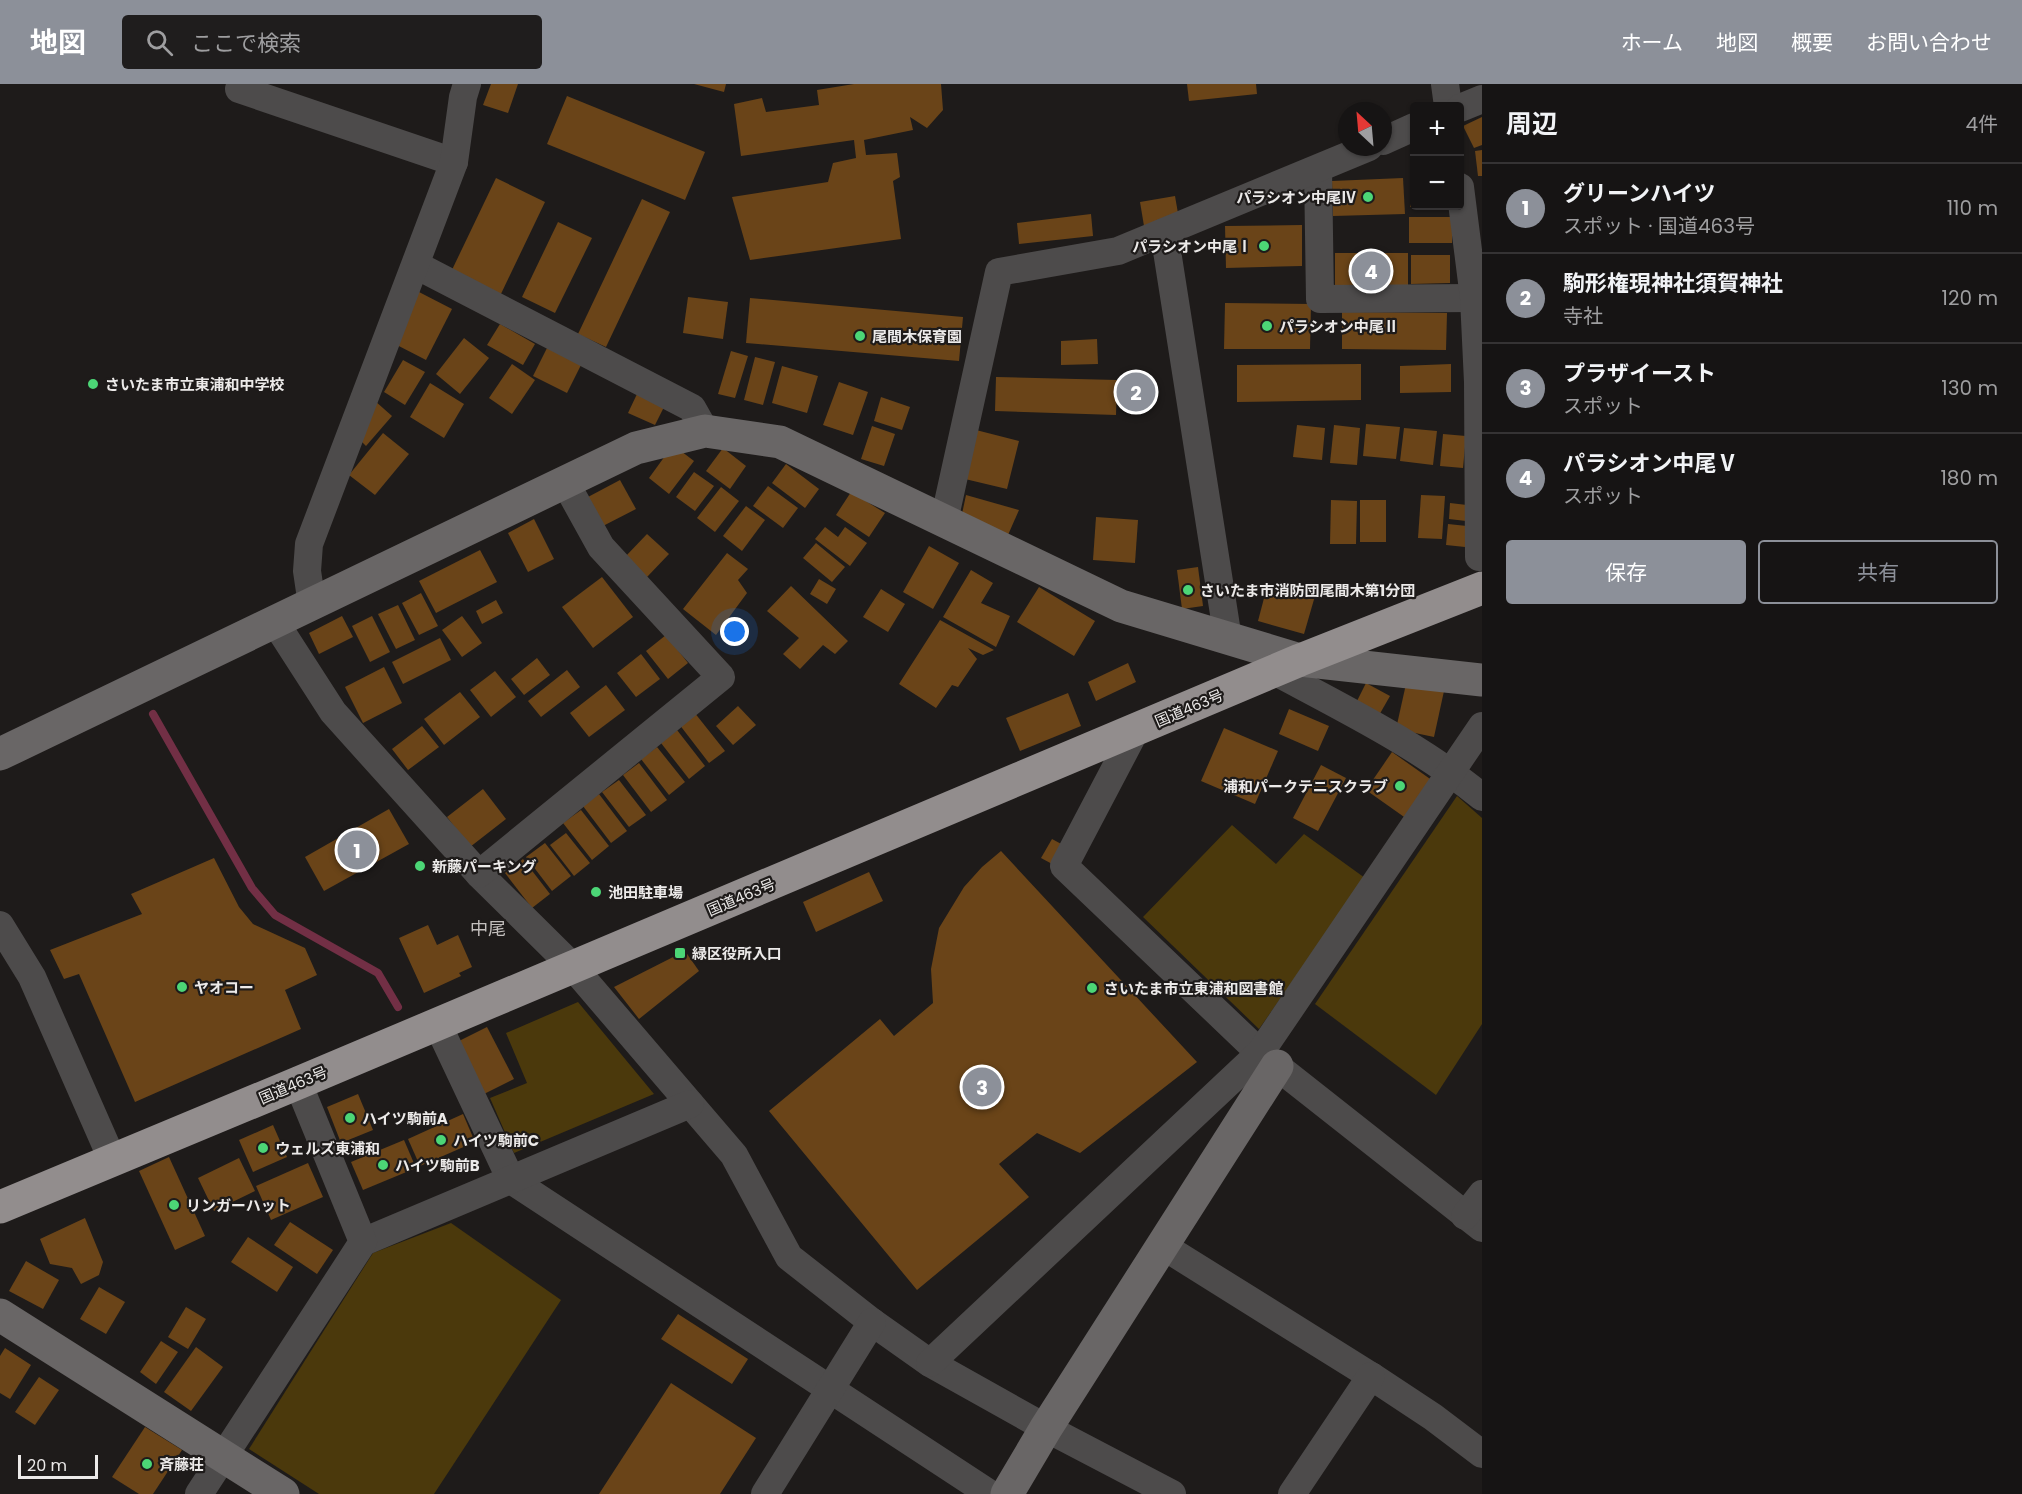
<!DOCTYPE html>
<html lang="ja">
<meta charset="utf-8">
<style>
body{margin:0;font-family:Poppins,"Noto Sans JP",sans-serif;background:#1f1d1d;color:#f1f3f6}
.controls{position:absolute;right:18px;top:18px;display:grid;overflow:hidden;border-radius:6px;box-shadow:0 2px 4px #0004}
.controls button{width:54px;height:54px;display:grid;place-items:center;padding:0;border:0;border-bottom:2px solid #353334;background:#161414;color:#f1f3f6;font:30px sans-serif}
.compass{position:absolute;left:1338px;top:18px;width:54px;height:54px;border-radius:50%;background:#161414;box-shadow:0 2px 4px #0004;rotate:334deg}
.scale{position:absolute;left:18px;bottom:15px;width:80px;box-sizing:border-box;padding-left:6px;border:3px solid #eceae9;border-top:0;font-size:16px;line-height:21px;white-space:nowrap;color:#eceae9;-webkit-text-stroke:4px #1e1b1a;paint-order:stroke}
.you{position:absolute;left:735px;top:548px;width:21px;height:21px;margin:-15px;border:4px solid #fff;border-radius:50%;background:#1a73e8;box-shadow:0 0 0 9px #1a73e833}
.badge{display:grid;place-items:center;width:39px;height:39px;border-radius:50%;background:#8c9099;color:#fff;font-size:20px;font-weight:700}
.pin{position:absolute;translate:-50% -50%;border:3px solid #fff;box-shadow:0 2px 6px #0006}
.list{margin:0;padding:0;list-style:none}
h2{display:flex;justify-content:space-between;align-items:center;height:78px;margin:0;padding:0 24px;font-size:26px}
h2 small{font-size:20px;font-weight:400;color:#9e9ea0}
.list li{display:grid;grid-template-columns:39px 1fr auto;gap:18px;align-items:center;box-sizing:border-box;height:90px;padding:0 24px;border-top:2px solid #353334}
.list b{display:block;font-size:22px;white-space:nowrap}
.list p{margin:0;font-size:20px;white-space:nowrap;color:#9e9ea0}
.list em{font-size:20px;font-style:normal;color:#9e9ea0}
.actions{display:flex;gap:12px;padding:18px 24px}
.actions a{flex:1;padding:14px 0;border:2px solid #8c9099;border-radius:6px;text-align:center;font-size:21px;color:#8c9099}
.actions .main{background:#8c9099;color:#fff}
.icon{flex:none;width:33px;height:33px;fill:none;stroke:currentColor;stroke-width:2;stroke-linecap:round;stroke-linejoin:round}
.map{position:relative;flex:none;width:1482px;height:1410px;overflow:hidden}
header{display:flex;align-items:center;gap:36px;box-sizing:border-box;height:84px;padding:0 30px;background:#8c9099;color:#fff}
header strong{font-size:28px}
nav{display:flex;gap:33px;margin-inline-start:auto;font-size:21px}
.search{width:420px;height:54px;background:#1f1d1d;display:flex;align-items:center;gap:15px;box-sizing:border-box;padding:0 21px;border-radius:6px;color:#9e9ea0;font-size:22px}
main{display:flex}
aside{flex:1;background:#161414}
.map>svg:first-child{display:block}
.green{fill:#4b390c}
.lines{fill:none;stroke-linecap:round;stroke-linejoin:round}
.stream{stroke:#722f45;stroke-width:8}
.building{fill:#6a4418}
.street{stroke:#4d4b4b;stroke-width:28}
.secondary{stroke:#696666;stroke-width:33}
.highway{stroke:#928d8d;stroke-width:33}
.poi-dot{fill:#4cd676;stroke:#1e1b1a;stroke-width:2}
.labels{text-anchor:middle;dominant-baseline:central;stroke-width:4.5;stroke-linejoin:round;paint-order:stroke}
.poi-label{font-size:15px;font-weight:bold;fill:#eceae9;stroke:#1e1b1a;text-anchor:start}
.street-label{font-size:15px;fill:#eceae9;stroke:#1e1b1a}
.quarter-label{font-size:18px;fill:#c3bfbd;stroke:#1e1b1a}
</style>
<header>
<strong>地図</strong>
<div class="search"><svg class="icon" aria-label="search" viewBox="0 0 24 24"><circle cx="10" cy="10" r="6"/><path d="M15 15l6 6"/></svg>ここで検索</div>
<nav><a>ホーム</a><a>地図</a><a>概要</a><a>お問い合わせ</a></nav>
</header>
<main>
<div class="map">
<svg width="1482" height="1410" viewBox="0 0 1482 1410">
<rect width="100%" height="100%" fill="#1e1b1a"/>
<g class="green">
<path d="M1457 712 1482 734V940L1436 1011 1315 920Z"/>
<path d="M1232 741 1276 780 1304 750 1365 794 1259 945 1143 833Z"/>
<path d="M578 918 654 1010 514 1069 490 1014 527 999 506 949Z"/>
<path d="M451 1139 561 1216 434 1410H319L249 1365 373 1169Z"/>
</g>
<g class="lines">
<path class="stream" d="M153 630 252 804 275 831 378 889 398 923"/>
</g>
<g class="building">
<path d="M491 0H518L508 29 483 21Z"/>
<path d="M694 0H726L724 8Z"/>
<path d="M854 0H941L943 26 927 44 910 33 913 46 864 56 866 71 897 69 900 93 893 97 901 155 750 176 732 113 828 98 833 79 856 74 854 56 741 72 734 20 762 14 766 28 819 21 817 6Z"/>
<path d="M1187 0H1256L1257 10 1189 17Z"/>
<path d="M567 12 705 68 685 116 547 60Z"/>
<path d="M1482 33V61L1474 64 1463 42Z"/>
<rect x="1410" y="57" width="4" height="28"/>
<path d="M1482 66V92H1478L1475 67Z"/>
<path d="M496 94 545 118 499 214 450 190Z"/>
<path d="M1403 94 1405 130 1333 132 1332 97Z"/>
<path d="M1411 96H1414V123H1410Z"/>
<path d="M1175 112 1179 135 1144 142 1140 118Z"/>
<path d="M642 115 670 128 606 263 578 250Z"/>
<path d="M1091 130 1093 152 1019 160 1017 139Z"/>
<rect x="1409" y="133" width="43" height="26"/>
<path d="M558 138 592 154 555 229 522 213Z"/>
<path d="M1302 141V182L1226 184 1225 142Z"/>
<rect x="1335" y="169" width="73" height="36"/>
<path d="M1411 171H1450V199L1411 200Z"/>
<path d="M419 208 452 225 426 276 393 259Z"/>
<path d="M688 213 728 218 723 255 683 249Z"/>
<path d="M750 214 963 233 959 277 746 259Z"/>
<path d="M1225 219 1311 220 1310 265H1224Z"/>
<path d="M1342 228 1447 229 1446 266 1342 265Z"/>
<path d="M500 240 535 260 523 281 487 261Z"/>
<path d="M464 254 489 274 460 310 436 290Z"/>
<path d="M1097 255 1098 280 1061 281V257Z"/>
<path d="M548 262 582 279 567 309 533 292Z"/>
<path d="M731 267 748 272 735 314 718 310Z"/>
<path d="M755 273 775 278 763 321 744 316Z"/>
<path d="M403 276 425 288 405 321 384 308Z"/>
<path d="M512 280 535 296 512 330 489 314Z"/>
<path d="M1361 280V316L1237 318V281Z"/>
<path d="M1451 280V308L1400 309V282Z"/>
<path d="M782 282 818 292 807 329 772 319Z"/>
<path d="M996 293 1117 296 1116 331 995 327Z"/>
<path d="M839 298 868 308 853 351 823 341Z"/>
<path d="M430 299 464 320 444 354 410 333Z"/>
<path d="M637 310 664 323 655 341 628 329Z"/>
<path d="M881 313 910 323 902 346 874 337Z"/>
<path d="M375 317 392 332 366 362 359 355Z"/>
<path d="M1366 340 1400 343 1396 375 1363 372Z"/>
<path d="M1297 341 1325 344 1322 376 1293 373Z"/>
<path d="M1334 341 1360 344 1357 381 1330 379Z"/>
<path d="M872 342 895 350 884 382 861 375Z"/>
<path d="M1404 344 1437 347 1433 381 1400 377Z"/>
<path d="M976 346 1019 357 1007 405 965 395Z"/>
<path d="M383 349 409 370 375 411 349 391Z"/>
<path d="M1443 350 1466 352 1463 384 1440 382Z"/>
<path d="M673 361 694 377 669 410 649 394Z"/>
<path d="M723 364 746 382 730 405 706 387Z"/>
<path d="M786 380 819 405 805 424 772 399Z"/>
<path d="M694 388 714 402 695 427 676 413Z"/>
<path d="M620 396 636 425 603 442 588 413Z"/>
<path d="M768 402 798 424 783 444 753 422Z"/>
<path d="M721 403 739 417 715 448 697 434Z"/>
<path d="M851 408 885 429 869 453 836 431Z"/>
<path d="M966 411 1019 426 1008 451 962 430Z"/>
<path d="M1421 411 1445 412 1442 455 1418 454Z"/>
<path d="M1331 416 1357 417 1356 460H1330Z"/>
<rect x="1360" y="416" width="26" height="42"/>
<path d="M1450 419 1467 421 1466 437 1449 435Z"/>
<path d="M746 422 765 436 742 467 723 452Z"/>
<path d="M1096 433 1138 436 1135 479 1093 476Z"/>
<path d="M534 435 554 475 528 488 508 449Z"/>
<path d="M1448 440 1467 442 1465 463 1446 461Z"/>
<path d="M825 443 838 453 845 443 867 459 850 482 815 455Z"/>
<path d="M647 450 669 470 647 493 625 473Z"/>
<path d="M816 459 845 483 832 498 803 474Z"/>
<path d="M929 462 959 479 933 525 903 508Z"/>
<path d="M480 466 497 498 436 529 419 497Z"/>
<path d="M727 469 748 485 738 496 747 509 716 551 683 525Z"/>
<path d="M1198 483 1203 522 1182 525 1177 486Z"/>
<path d="M971 486 993 499 981 519 1010 532 996 563 943 533Z"/>
<path d="M602 493 633 533 593 564 562 523Z"/>
<path d="M819 495 836 505 827 520 810 510Z"/>
<path d="M1268 499 1315 512 1304 550 1258 537Z"/>
<path d="M791 502 848 557 835 570 823 561 800 585 783 570 799 554 767 527Z"/>
<path d="M1039 503 1095 537 1074 572 1017 538Z"/>
<path d="M881 505 905 520 888 548 863 533Z"/>
<path d="M421 509 438 542 419 551 402 519Z"/>
<path d="M496 516 503 529 482 540 476 527Z"/>
<path d="M398 521 415 556 396 565 378 530Z"/>
<path d="M342 532 353 553 319 570 309 549Z"/>
<path d="M372 532 390 568 370 578 352 542Z"/>
<path d="M462 532 482 559 462 573 442 546Z"/>
<path d="M940 536 994 566 983 571 968 564 977 575 958 603 952 601 936 624 899 600Z"/>
<path d="M666 551 688 579 668 595 646 567Z"/>
<path d="M440 554 451 576 403 600 392 578Z"/>
<path d="M641 570 660 595 636 613 617 589Z"/>
<path d="M537 574 550 591 524 611 511 595Z"/>
<path d="M1128 579 1136 598 1096 617 1088 598Z"/>
<path d="M384 583 402 619 363 639 345 603Z"/>
<path d="M567 586 580 603 541 633 528 617Z"/>
<path d="M495 587 516 613 491 633 470 606Z"/>
<path d="M1366 599 1390 612 1378 633 1355 621Z"/>
<path d="M1406 600 1444 607 1434 653 1396 645Z"/>
<path d="M606 601 625 626 589 653 570 629Z"/>
<path d="M460 608 480 633 444 661 424 635Z"/>
<path d="M1068 609 1081 642 1020 667 1006 634Z"/>
<path d="M738 622 756 641 733 661 716 642Z"/>
<path d="M1289 625 1329 642 1318 667 1279 650Z"/>
<path d="M694 628 725 667 709 679 679 640Z"/>
<path d="M422 642 439 663 408 686 392 665Z"/>
<path d="M1224 644 1278 667 1255 720 1201 697Z"/>
<path d="M677 646 705 682 689 695 661 659Z"/>
<path d="M657 663 685 698 669 711 641 675Z"/>
<path d="M1392 668 1433 697 1407 735 1366 706Z"/>
<path d="M639 679 667 716 651 728 623 691Z"/>
<path d="M1321 681 1346 694 1318 747 1293 734Z"/>
<path d="M619 696 646 731 629 743 602 708Z"/>
<path d="M483 705 506 735 470 763 447 733Z"/>
<path d="M599 710 627 747 611 759 583 722Z"/>
<path d="M389 725 409 760 324 807 305 773Z"/>
<path d="M581 726 609 762 592 776 563 739Z"/>
<path d="M566 749 590 779 574 792 550 761Z"/>
<path d="M1052 755 1065 762 1054 781 1041 774Z"/>
<path d="M545 759 571 792 552 807 526 773Z"/>
<path d="M1001 767 1197 978 1080 1069 1037 1049 999 1080 1029 1113 917 1206 769 1027 880 935 894 952 933 919 931 885 939 844 964 803 982 783Z"/>
<path d="M214 774 239 823 253 840 305 864 317 891 285 906 301 945 135 1018 79 890 64 895 50 866 142 830 131 810Z"/>
<path d="M523 775 550 810 532 824 505 789Z"/>
<path d="M869 788 883 817 816 848 803 818Z"/>
<path d="M428 841 437 861 458 851 472 883 459 889 461 892 424 909 399 854Z"/>
<path d="M685 867 699 887 639 935 614 903Z"/>
<path d="M487 943 514 995 480 1012 453 960Z"/>
<path d="M358 1010 373 1046 341 1059 327 1023Z"/>
<path d="M463 1030 475 1058 420 1082 408 1055Z"/>
<path d="M273 1041 287 1073 253 1088 239 1056Z"/>
<path d="M404 1056 416 1084 363 1106 351 1078Z"/>
<path d="M169 1073 205 1152 175 1166 139 1087Z"/>
<path d="M239 1074 255 1107 214 1127 198 1094Z"/>
<path d="M308 1079 323 1113 271 1136 256 1102Z"/>
<path d="M85 1134 103 1178 99 1191 81 1200 72 1184 50 1180 40 1155Z"/>
<path d="M290 1138 333 1166 317 1190 274 1161Z"/>
<path d="M248 1153 293 1183 277 1208 231 1178Z"/>
<path d="M26 1177 59 1196 43 1225 9 1207Z"/>
<path d="M99 1203 125 1218 106 1250 80 1235Z"/>
<path d="M186 1223 206 1235 188 1265 168 1253Z"/>
<path d="M678 1230 748 1275 732 1300 661 1255Z"/>
<path d="M161 1257 178 1268 156 1300 140 1288Z"/>
<path d="M196 1263 223 1283 191 1327 164 1308Z"/>
<path d="M5 1264 31 1281 10 1315 0 1309V1272Z"/>
<path d="M39 1293 59 1306 35 1341 15 1328Z"/>
<path d="M671 1299 756 1354 720 1410H599Z"/>
<path d="M145 1343 182 1366 153 1410H139L112 1393Z"/>
</g>
<g class="lines">
<g class="street">
<path d="M1445 0 1448 22"/>
<path d="M239 5 454 78"/>
<path d="M1460 24 1482 15"/>
<path d="M1383 57 1414 43"/>
<path d="M1318 85 1320 215 1474 214"/>
<path d="M1460 103 1474 214 1478 298 1479 473"/>
<path d="M1164 148 1228 555"/>
<path d="M416 181 692 324 705 347"/>
<path d="M944 437 999 188 1118 167 1369 63"/>
<path d="M312 521 307 487 309 460 454 78 463 13 467 0"/>
<path d="M275 538 333 628 479 790 573 883 734 1071 789 1173 872 1238 930 1279 1046 1344 1172 1410"/>
<path d="M1274 587C1345 625 1420 662 1482 713"/>
<path d="M1135 647 1064 782 1260 969 1482 1144"/>
<path d="M479 790 721 593 601 463 565 398"/>
<path d="M0 841 32 893 112 1075"/>
<path d="M437 939 511 1096 990 1410"/>
<path d="M1465 1132 1482 1110"/>
<path d="M363 1158 690 1020"/>
<path d="M1163 1162 1371 1292 1433 1333 1482 1370"/>
<path d="M930 1279 1260 969 1482 642"/>
<path d="M199 1410 363 1158 298 999"/>
<path d="M765 1410 872 1238"/>
<path d="M1292 1410 1371 1292"/>
</g>
<g class="secondary">
<path d="M0 670 636 364 705 347 780 358 1121 522 1300 576 1482 596"/>
<path d="M0 1231 283 1410"/>
<path d="M1007 1410 1046 1344 1277 982"/>
</g>
<path class="highway" d="M0 1123 298 999 1300 576 1482 504"/>
</g>
<g class="poi-dot">
<circle cx="1368" cy="113" r="6"/>
<circle cx="1264" cy="162" r="6"/>
<circle cx="1267" cy="242" r="6"/>
<circle cx="860" cy="252" r="6"/>
<circle cx="93" cy="300" r="6"/>
<circle cx="1188" cy="506" r="6"/>
<circle cx="1400" cy="702" r="6"/>
<circle cx="420" cy="782" r="6"/>
<circle cx="596" cy="808" r="6"/>
<rect x="674" y="863" width="12" height="12" rx="3"/>
<circle cx="182" cy="903" r="6"/>
<circle cx="1092" cy="904" r="6"/>
<circle cx="350" cy="1034" r="6"/>
<circle cx="441" cy="1056" r="6"/>
<circle cx="263" cy="1064" r="6"/>
<circle cx="383" cy="1081" r="6"/>
<circle cx="174" cy="1121" r="6"/>
<circle cx="147" cy="1380" r="6"/>
</g>
<g class="labels">
<g class="poi-label">
<text x="1356" y="113" text-anchor="end">パラシオン中尾Ⅳ</text>
<text x="1252" y="162" text-anchor="end">パラシオン中尾Ⅰ</text>
<text x="1279" y="242">パラシオン中尾Ⅱ</text>
<text x="872" y="252">尾間木保育園</text>
<text x="105" y="300">さいたま市立東浦和中学校</text>
<text x="1200" y="506">さいたま市消防団尾間木第1分団</text>
<text x="1388" y="702" text-anchor="end">浦和パークテニスクラブ</text>
<text x="432" y="782">新藤パーキング</text>
<text x="608" y="808">池田駐車場</text>
<text x="692" y="869">緑区役所入口</text>
<text x="194" y="903">ヤオコー</text>
<text x="1104" y="904">さいたま市立東浦和図書館</text>
<text x="362" y="1034">ハイツ駒前A</text>
<text x="453" y="1056">ハイツ駒前C</text>
<text x="275" y="1064">ウェルズ東浦和</text>
<text x="395" y="1081">ハイツ駒前B</text>
<text x="186" y="1121">リンガーハット</text>
<text x="159" y="1380">斉藤荘</text>
</g>
<g class="street-label">
<text transform="translate(1189 624) rotate(-23)">国道463号</text>
<text transform="translate(741 813) rotate(-23)">国道463号</text>
<text transform="translate(293 1001) rotate(-23)">国道463号</text>
</g>
<g class="quarter-label">
<text x="488" y="844">中尾</text>
</g>
</g>
</svg>
<div class="controls">
<button>+</button>
<button>−</button>
</div>
<svg class="compass" viewBox="-18 -18 36 36"><path d="M0-13l5 13h-10z" fill="#e53935"/><path d="M0 13l5-13h-10z" fill="#9e9ea0"/></svg>
<div class="scale">20 m</div>
<div class="you"></div>
<div class="pin badge" style="left:357px;top:766px">1</div>
<div class="pin badge" style="left:1136px;top:308px">2</div>
<div class="pin badge" style="left:982px;top:1003px">3</div>
<div class="pin badge" style="left:1371px;top:187px">4</div>
</div>
<aside>
<h2>周辺<small>4件</small></h2>
<ul class="list">
<li><span class="badge">1</span><div><b>グリーンハイツ</b><p>スポット · 国道463号</p></div><em>110 m</em></li>
<li><span class="badge">2</span><div><b>駒形権現神社須賀神社</b><p>寺社</p></div><em>120 m</em></li>
<li><span class="badge">3</span><div><b>プラザイースト</b><p>スポット</p></div><em>130 m</em></li>
<li><span class="badge">4</span><div><b>パラシオン中尾Ⅴ</b><p>スポット</p></div><em>180 m</em></li>
</ul>
<div class="actions"><a class="main">保存</a><a>共有</a></div>
</aside>
</main>
